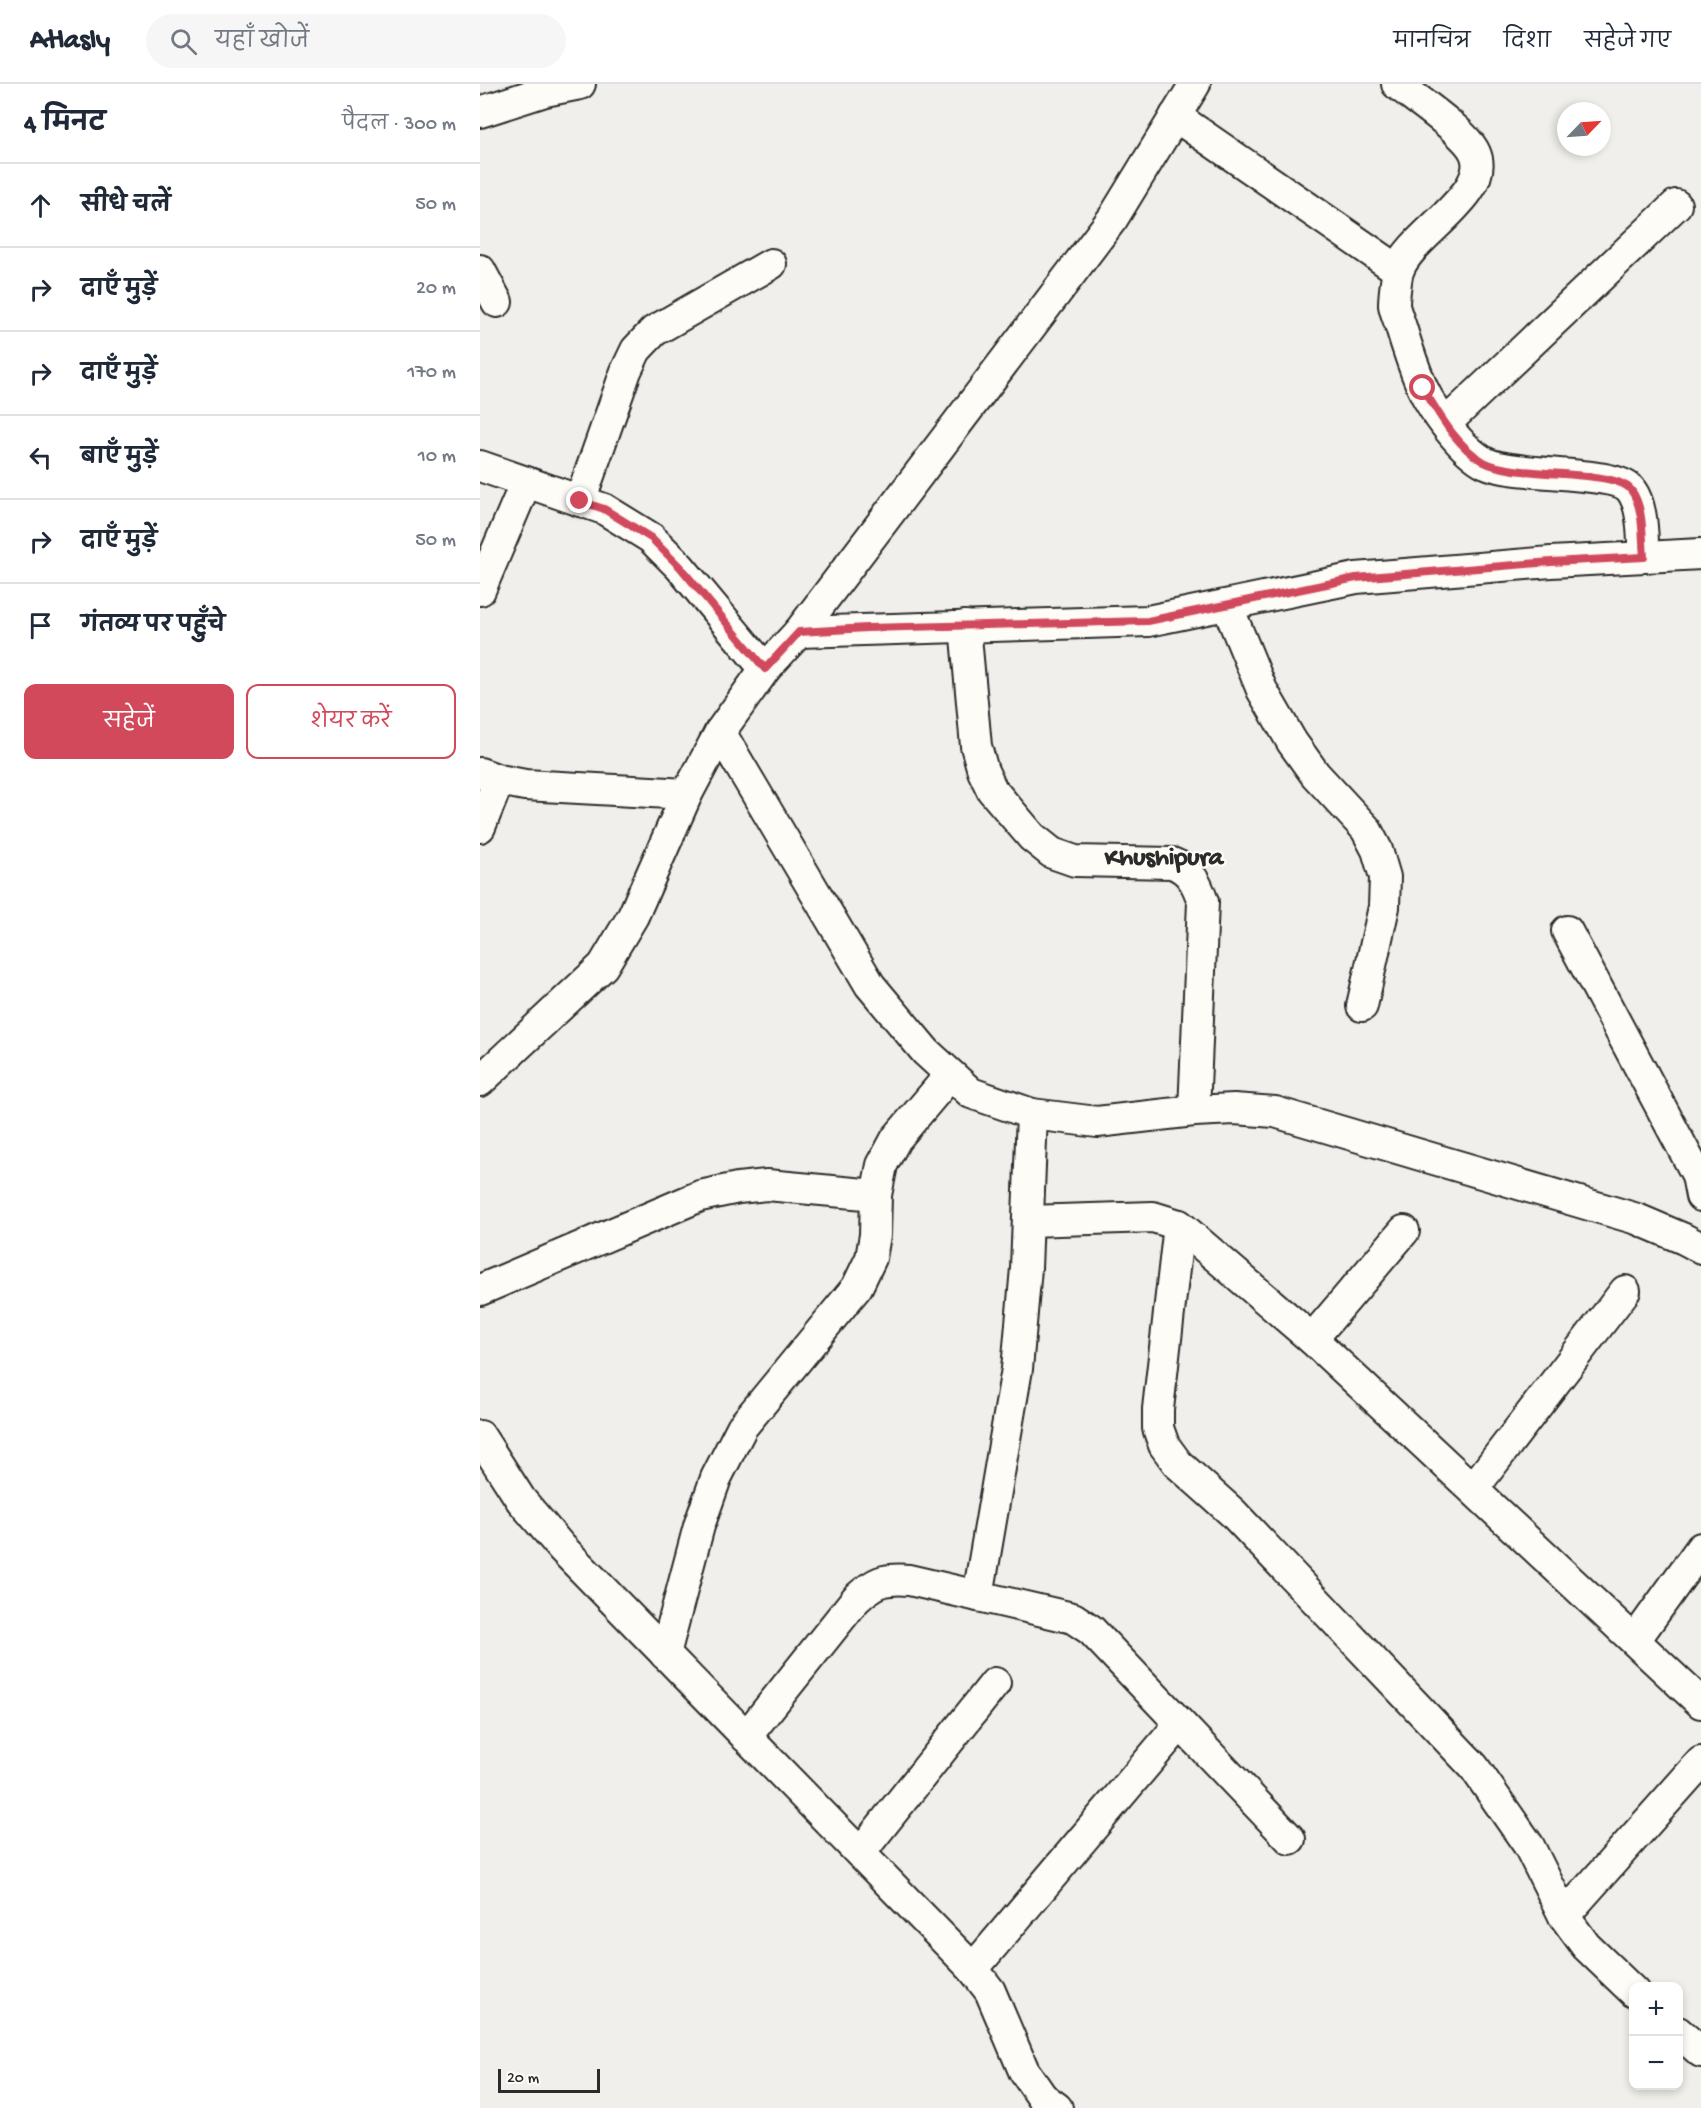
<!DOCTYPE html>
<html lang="hi">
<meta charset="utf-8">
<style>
body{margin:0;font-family:"Gochi Hand","Playpen Sans Deva",sans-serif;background:#f6f6f7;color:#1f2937}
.controls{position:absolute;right:18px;bottom:18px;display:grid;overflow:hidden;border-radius:12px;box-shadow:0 3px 9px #0003}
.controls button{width:54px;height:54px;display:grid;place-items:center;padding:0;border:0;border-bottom:2px solid #e0e1e3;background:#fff;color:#1f2937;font:30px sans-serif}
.compass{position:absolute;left:1077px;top:18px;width:54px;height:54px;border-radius:50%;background:#fff;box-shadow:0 3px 9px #0003;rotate:65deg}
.scale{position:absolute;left:18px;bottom:15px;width:102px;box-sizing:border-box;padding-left:6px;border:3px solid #2b2b2b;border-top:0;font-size:16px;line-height:21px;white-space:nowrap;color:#2b2b2b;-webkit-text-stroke:4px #fdfcf7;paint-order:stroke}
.stop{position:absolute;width:18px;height:18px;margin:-14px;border:4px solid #d1495b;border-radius:50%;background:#fff}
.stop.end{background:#d1495b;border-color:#fff;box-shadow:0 2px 6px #0008}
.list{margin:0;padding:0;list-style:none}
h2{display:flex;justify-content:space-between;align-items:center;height:78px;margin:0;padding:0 24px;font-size:26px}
h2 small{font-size:20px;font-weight:400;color:#747a83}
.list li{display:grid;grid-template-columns:39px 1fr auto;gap:18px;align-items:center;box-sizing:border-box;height:84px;padding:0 24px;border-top:2px solid #e0e1e3}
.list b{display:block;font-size:22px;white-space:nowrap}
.list em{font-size:20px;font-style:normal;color:#747a83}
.actions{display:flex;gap:12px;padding:18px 24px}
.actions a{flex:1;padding:14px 0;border:2px solid #d1495b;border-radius:12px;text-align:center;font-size:21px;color:#d1495b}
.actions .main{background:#d1495b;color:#fff}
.icon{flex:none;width:33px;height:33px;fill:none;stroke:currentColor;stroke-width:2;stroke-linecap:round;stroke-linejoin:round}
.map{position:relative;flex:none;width:1221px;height:2024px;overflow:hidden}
header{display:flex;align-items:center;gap:36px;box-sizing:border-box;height:84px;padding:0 30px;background:#fff;border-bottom:2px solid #e0e1e3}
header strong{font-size:28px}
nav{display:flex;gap:33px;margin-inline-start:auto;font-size:21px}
.search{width:420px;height:54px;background:#f6f6f7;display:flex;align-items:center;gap:15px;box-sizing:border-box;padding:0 21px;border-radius:33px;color:#747a83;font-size:22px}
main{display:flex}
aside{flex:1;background:#fff}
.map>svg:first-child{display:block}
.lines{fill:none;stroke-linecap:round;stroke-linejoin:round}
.minor-casing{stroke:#2b2b2b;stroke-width:34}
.minor{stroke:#fdfcf7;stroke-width:30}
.route{stroke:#d1495b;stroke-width:8}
.labels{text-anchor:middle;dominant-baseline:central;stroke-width:4.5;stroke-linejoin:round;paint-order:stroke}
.district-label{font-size:26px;font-weight:bold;fill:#2b2b2b;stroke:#fdfcf7}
</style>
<header>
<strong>Atlasly</strong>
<div class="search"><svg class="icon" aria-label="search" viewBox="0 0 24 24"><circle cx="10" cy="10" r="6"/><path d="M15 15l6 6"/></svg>यहाँ खोजें</div>
<nav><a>मानचित्र</a><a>दिशा</a><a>सहेजे गए</a></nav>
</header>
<main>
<aside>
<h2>4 मिनट<small>पैदल · 300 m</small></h2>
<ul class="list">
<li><svg class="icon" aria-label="ahead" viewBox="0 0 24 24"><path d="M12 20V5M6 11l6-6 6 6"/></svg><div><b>सीधे चलें</b></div><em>50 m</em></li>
<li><svg class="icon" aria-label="right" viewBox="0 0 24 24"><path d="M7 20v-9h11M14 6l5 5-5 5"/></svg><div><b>दाएँ मुड़ें</b></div><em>20 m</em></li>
<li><svg class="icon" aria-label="right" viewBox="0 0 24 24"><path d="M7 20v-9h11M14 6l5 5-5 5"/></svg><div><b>दाएँ मुड़ें</b></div><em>170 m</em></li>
<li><svg class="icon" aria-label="left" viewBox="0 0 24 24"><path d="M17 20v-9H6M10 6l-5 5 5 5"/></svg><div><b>बाएँ मुड़ें</b></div><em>10 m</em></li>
<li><svg class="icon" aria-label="right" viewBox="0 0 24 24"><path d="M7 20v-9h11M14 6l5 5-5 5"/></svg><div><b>दाएँ मुड़ें</b></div><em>50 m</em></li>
<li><svg class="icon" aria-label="arrive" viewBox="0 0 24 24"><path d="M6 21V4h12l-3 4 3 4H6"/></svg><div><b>गंतव्य पर पहुँचे</b></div></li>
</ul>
<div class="actions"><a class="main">सहेजें</a><a>शेयर करें</a></div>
</aside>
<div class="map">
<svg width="1221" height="2024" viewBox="0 0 1221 2024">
<rect width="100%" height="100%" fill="#f0efeb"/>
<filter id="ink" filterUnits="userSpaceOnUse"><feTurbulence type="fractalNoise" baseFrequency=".0167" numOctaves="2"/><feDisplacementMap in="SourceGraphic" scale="12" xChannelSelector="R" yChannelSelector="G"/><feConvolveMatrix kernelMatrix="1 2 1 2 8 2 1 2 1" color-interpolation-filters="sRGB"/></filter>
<g filter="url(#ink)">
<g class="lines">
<defs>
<g id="minor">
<path d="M917 0C936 15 987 49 995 69 1013 109 932 150 919 185 916 191 914 215 914 221 915 228 919 236 921 243 927 263 934 284 942 303 953 327 982 367 1006 379 1036 393 1136 386 1151 406 1164 424 1162 452 1164 473"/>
<path d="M0 28 65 7 100 0"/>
<path d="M695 32 918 186"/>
<path d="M0 186 17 218"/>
<path d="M965 340 1196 121"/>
<path d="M0 382 124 425 171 454 200 483 285 585"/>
<path d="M100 417 146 287 156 266 174 247 291 180"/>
<path d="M0 506 46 398"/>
<path d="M747 521 782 606 812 658 835 690 886 745 897 766 905 793 904 823 882 922"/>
<path d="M485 542 496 662 503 687 512 706 552 753 572 769 595 777 692 779C711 786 717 800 723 818L714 1027"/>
<path d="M319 548 668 537 876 494 1071 478 1221 470"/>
<path d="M240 648 390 901 446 968 491 1009 552 1030 617 1038 714 1027 754 1025 795 1028 1157 1135 1204 1155 1221 1164"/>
<path d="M0 689 19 696 45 701 207 710"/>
<path d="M0 743 19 696"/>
<path d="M1087 847 1217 1091 1221 1112"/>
<path d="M0 997 123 882 153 832 207 710 240 648 285 585 319 548 633 134 715 0"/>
<path d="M548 1137 673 1133 699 1141 832 1255 1221 1619"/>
<path d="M699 1141 678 1325V1344L684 1361 698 1380 753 1429 994 1683 1049 1762 1084 1832 1106 1862 1154 1908"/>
<path d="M0 1206 220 1112 258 1104 287 1101 396 1111"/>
<path d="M832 1255 924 1147"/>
<path d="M0 1352 41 1416 82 1464 493 1885 510 1907 544 1987 562 2013 577 2024"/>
<path d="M993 1405 1145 1207"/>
<path d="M498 1512 537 1285 546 1184 552 1030"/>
<path d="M1155 1556 1221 1464"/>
<path d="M185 1570 219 1442 236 1394 262 1343 377 1203 391 1174 395 1151 396 1111 402 1081 416 1055 470 991"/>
<path d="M266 1653 376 1515C395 1498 403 1494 429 1496L593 1534 611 1546 810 1755"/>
<path d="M380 1769 515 1599"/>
<path d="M1084 1832 1221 1678"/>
<path d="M493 1885 700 1640"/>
<path d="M1198 1948 1221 1968"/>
</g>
</defs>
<use href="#minor" class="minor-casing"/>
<use href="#minor" class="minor"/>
</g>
</g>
<g class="lines" filter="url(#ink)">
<path class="route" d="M100 417 124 425 171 454 200 483 285 585 319 548 387 544 668 537 876 494 1071 478 1164 473C1162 452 1164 423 1151 406 1134 384 1036 395 1004 378 976 362 959 330 943 304"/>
</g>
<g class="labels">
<g class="district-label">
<text x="684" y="775">Khushipura</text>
</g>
</g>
</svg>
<div class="controls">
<button>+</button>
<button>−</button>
</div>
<svg class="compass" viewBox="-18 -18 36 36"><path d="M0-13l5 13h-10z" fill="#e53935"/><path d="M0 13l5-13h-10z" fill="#747a83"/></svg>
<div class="scale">20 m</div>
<div class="stop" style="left:943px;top:304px"></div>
<div class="stop end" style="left:100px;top:417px"></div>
</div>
</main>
